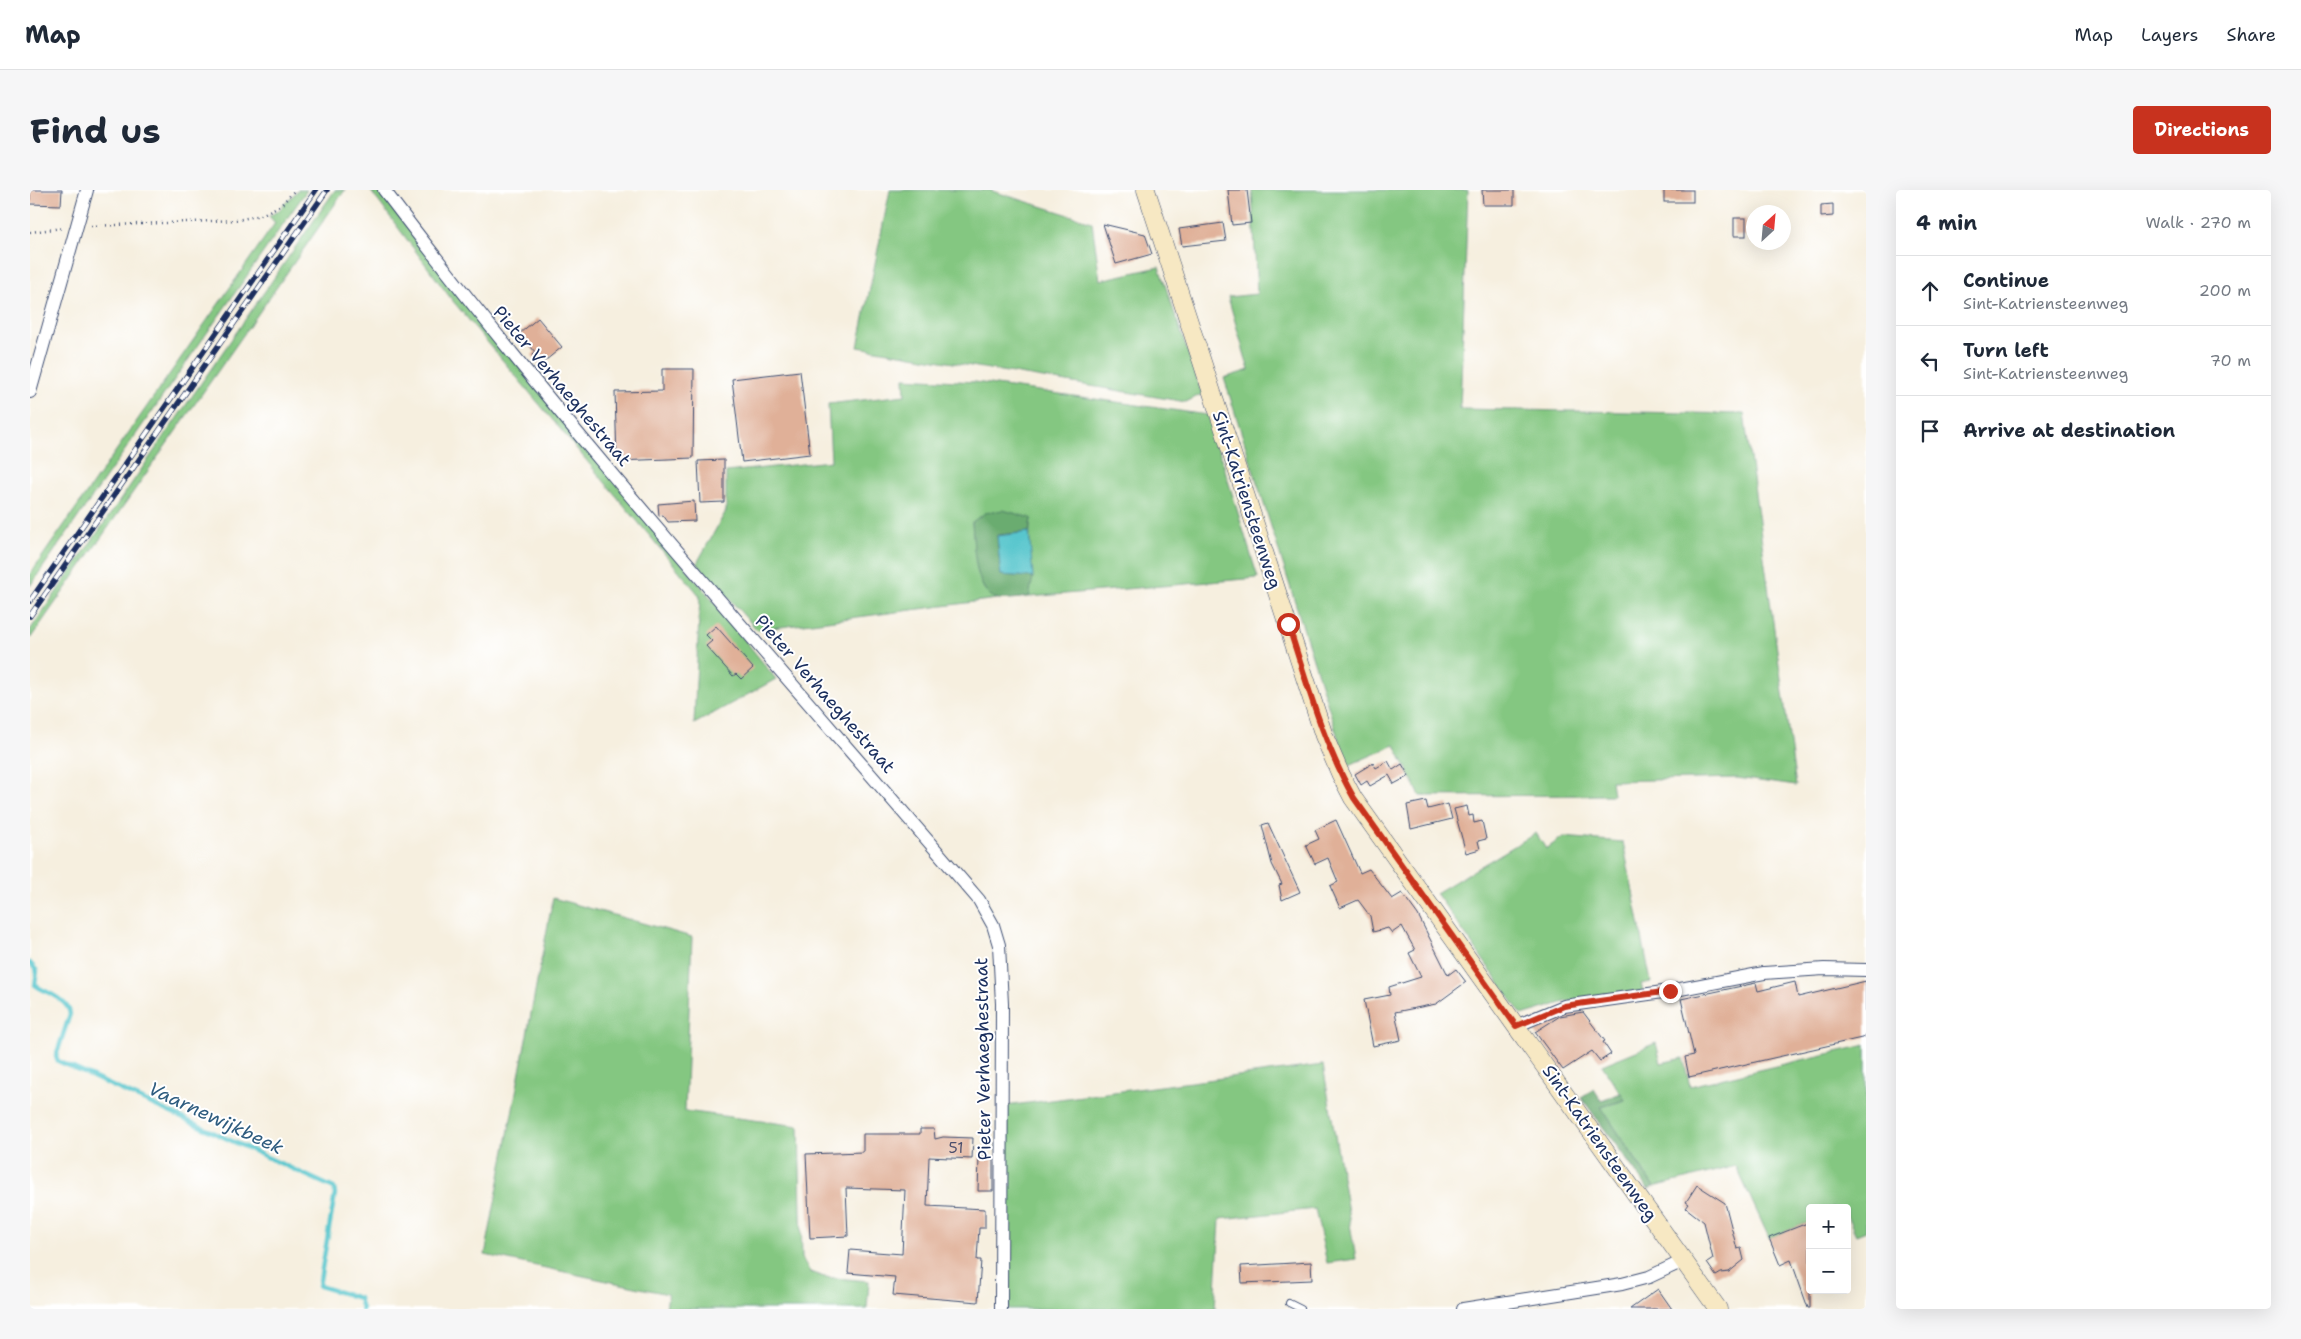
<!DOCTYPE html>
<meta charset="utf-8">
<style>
body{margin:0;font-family:"Shantell Sans",sans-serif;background:#f6f6f7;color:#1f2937}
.controls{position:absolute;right:15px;bottom:15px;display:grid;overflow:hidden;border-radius:5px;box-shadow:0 5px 20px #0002}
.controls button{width:45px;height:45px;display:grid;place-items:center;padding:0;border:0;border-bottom:1px solid #e0e1e3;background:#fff;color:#1f2937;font:25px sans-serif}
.compass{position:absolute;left:1716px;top:15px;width:45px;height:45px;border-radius:50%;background:#fff;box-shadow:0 5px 20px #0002;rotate:26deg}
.stop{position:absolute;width:15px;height:15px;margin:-11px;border:4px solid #c8321e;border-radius:50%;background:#fff}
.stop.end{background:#c8321e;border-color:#fff;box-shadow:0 1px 5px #0008}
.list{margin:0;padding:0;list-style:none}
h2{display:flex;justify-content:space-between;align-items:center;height:65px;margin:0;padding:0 20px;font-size:21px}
h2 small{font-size:16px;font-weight:400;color:#747a83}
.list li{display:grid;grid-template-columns:32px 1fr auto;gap:15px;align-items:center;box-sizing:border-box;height:70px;padding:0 20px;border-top:1px solid #e0e1e3}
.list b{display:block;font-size:19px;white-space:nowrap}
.list p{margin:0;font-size:16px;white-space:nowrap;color:#747a83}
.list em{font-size:16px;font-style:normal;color:#747a83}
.icon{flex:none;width:28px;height:28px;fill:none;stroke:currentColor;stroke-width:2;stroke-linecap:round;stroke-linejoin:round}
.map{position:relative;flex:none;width:1836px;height:1119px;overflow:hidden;border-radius:5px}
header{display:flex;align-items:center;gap:30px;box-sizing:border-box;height:70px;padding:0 25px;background:#fff;border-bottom:1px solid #e0e1e3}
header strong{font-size:24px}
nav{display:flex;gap:28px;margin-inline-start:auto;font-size:18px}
.intro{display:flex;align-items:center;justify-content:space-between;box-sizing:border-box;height:120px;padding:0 30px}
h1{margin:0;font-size:35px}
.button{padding:12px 22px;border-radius:5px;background:#c8321e;color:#fff;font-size:18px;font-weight:700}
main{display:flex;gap:30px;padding:0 30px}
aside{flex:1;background:#fff;border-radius:5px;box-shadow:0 5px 20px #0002}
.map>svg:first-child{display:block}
.green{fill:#84c781;stroke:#507b70}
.forest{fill:#6bac6f;stroke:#436e66}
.water{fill:#59c6cd;stroke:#3a7a96}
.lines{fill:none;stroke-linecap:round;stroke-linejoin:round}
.stream{stroke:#59c6cd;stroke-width:4.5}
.building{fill:#e0b098}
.lane-casing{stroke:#3c4c71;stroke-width:8}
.street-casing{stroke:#3c4c71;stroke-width:14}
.secondary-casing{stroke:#3c4c71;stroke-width:19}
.path{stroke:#3c4c71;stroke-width:2.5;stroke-dasharray:1 4;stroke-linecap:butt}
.lane{stroke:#fff;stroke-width:6}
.street{stroke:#fff;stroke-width:12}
.secondary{stroke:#f7e8c3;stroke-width:18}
.rail-casing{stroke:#1b2f5e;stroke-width:5.5}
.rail{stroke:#fff;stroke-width:4;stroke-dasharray:11;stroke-linecap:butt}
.route{stroke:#c8321e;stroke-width:6}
.labels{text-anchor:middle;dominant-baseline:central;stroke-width:4;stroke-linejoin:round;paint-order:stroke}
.number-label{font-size:15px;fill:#4c4f6c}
.street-label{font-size:18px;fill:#1b2f5e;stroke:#fff}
.water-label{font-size:19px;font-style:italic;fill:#2e5c7f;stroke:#fff}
</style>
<header>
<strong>Map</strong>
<nav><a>Map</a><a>Layers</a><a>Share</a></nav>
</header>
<div class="intro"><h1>Find us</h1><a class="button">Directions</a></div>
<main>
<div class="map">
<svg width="1836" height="1119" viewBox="0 0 1836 1119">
<rect width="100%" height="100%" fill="#fff"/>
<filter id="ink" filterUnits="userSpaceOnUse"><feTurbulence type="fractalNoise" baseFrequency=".02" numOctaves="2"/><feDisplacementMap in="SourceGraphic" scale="10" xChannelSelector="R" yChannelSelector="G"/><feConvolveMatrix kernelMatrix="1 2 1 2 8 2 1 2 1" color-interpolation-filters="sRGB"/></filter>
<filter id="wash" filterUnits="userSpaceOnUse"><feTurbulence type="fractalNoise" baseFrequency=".0096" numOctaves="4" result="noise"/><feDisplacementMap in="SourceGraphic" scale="20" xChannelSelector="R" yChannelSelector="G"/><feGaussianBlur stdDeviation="1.12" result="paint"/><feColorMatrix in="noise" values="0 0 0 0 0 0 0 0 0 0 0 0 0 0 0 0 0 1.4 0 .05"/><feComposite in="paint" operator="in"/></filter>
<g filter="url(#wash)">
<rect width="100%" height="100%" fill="#f6efdf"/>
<g class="green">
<path d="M268 0H277L0 396V384L245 33 239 26 248 21Z"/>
<path d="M305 0H315L0 449V440Z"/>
<path d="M340 0H348C476 167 616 324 746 489L664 534 670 406 422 110Z"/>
<path d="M860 0H959L1062 32 1070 90 1129 77 1172 204 1156 212 828 157Z"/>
<path d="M1222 0H1438L1430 219 1714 224 1766 596 1707 588 1581 591 1583 605 1390 606 1365 555 1317 576 1194 188 1219 180 1198 107 1227 104Z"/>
<path d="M874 188 945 192 1178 225 1228 388 999 407C1004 380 997 354 1001 328L942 332 947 380 954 399 967 409 727 440 667 373 696 321V282L801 271 798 214 875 205Z"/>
<path d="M1506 643 1516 659 1533 647 1593 652 1621 792 1611 794 1613 801 1535 812 1492 825 1406 703Z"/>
<path d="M523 708 662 747 655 921 769 936 772 1068 780 1082 794 1087 839 1091 837 1119H636L638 1104 455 1065Z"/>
<path d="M1626 853 1631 873 1653 868 1660 896 1836 855V1041L1826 1045 1817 1026V1018H1780V1032L1739 1048 1706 976 1624 997 1571 917 1595 910 1572 875Z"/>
<path d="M1293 875 1326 1069 1297 1073 1285 1019 1190 1029 1185 1119H978L975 916Z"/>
</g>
<g class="forest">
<path d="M973 320 1001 328 999 342 967 345 971 385 1003 387 999 407C990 408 978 410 968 409 943 404 944 352 942 332L955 323Z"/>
<path d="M1564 899 1571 910 1591 903 1595 910 1571 917 1624 997 1618 999 1551 907Z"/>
</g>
<path class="water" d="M999 342 1003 387 971 385 967 346Z"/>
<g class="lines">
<path class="stream" d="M0 773 7 781 5 795C16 803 38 809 40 824L26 866 28 871 304 998 305 1004 289 1096 329 1108 332 1119"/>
</g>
<g id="blocks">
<g class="building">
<path d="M0 0H32L31 15 0 14Z"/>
<path d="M1198 0H1217L1221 33 1202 35Z"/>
<path d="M1452 0H1484V15H1453Z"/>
<rect x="1634" y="0" width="29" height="12"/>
<path d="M1803 14V26L1791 27V15Z"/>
<rect x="1704" y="28" width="12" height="18"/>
<path d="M1193 33 1196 51 1152 56 1149 39Z"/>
<path d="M1073 34 1115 44 1122 64 1086 74Z"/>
<path d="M508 128 532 157 510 175 502 165 505 162 490 143Z"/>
<path d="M632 179H664L663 268 587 271 585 202 632 201Z"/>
<path d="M770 181 780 264 712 272 702 189Z"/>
<path d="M694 270V312L670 313 668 271Z"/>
<path d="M664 311 665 331 638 332 633 325 629 326 628 314Z"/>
<path d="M686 436 723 478 711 489 706 484 703 486 676 456 682 451 676 445Z"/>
<path d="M1358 571 1363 580 1372 574 1379 586 1364 594 1359 585 1340 596 1337 591 1331 595 1325 584 1343 573 1346 578Z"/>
<path d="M1396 611 1398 619 1418 614 1422 629 1381 639 1377 615Z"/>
<path d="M1437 616 1439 626 1443 625 1444 633 1452 631 1456 649 1448 651 1450 659 1436 663 1424 619Z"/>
<path d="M1306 630 1330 683 1339 679 1362 709 1372 703 1388 725 1418 785 1426 779 1436 792 1406 814 1365 822 1371 850 1343 856 1334 810 1360 805 1359 797 1391 787 1379 763 1385 760 1372 736 1362 743 1358 738 1343 742 1340 726 1328 710 1310 718 1300 696 1308 692 1298 668 1285 674 1276 655 1289 649 1285 640Z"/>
<path d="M1238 633 1270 702 1252 710 1249 695 1252 694 1242 674 1232 635Z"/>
<path d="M1836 791V847L1659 887 1655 867 1664 865 1651 809 1726 793 1728 801 1765 792 1768 807Z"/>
<path d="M1553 822 1575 851 1573 852 1581 864 1570 871 1562 861 1533 880 1505 842 1530 826Z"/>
<path d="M890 939H904L905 949 913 947 943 948 942 969 899 967 897 1016 955 1019V1038H949L947 1070H951L948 1112 863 1105 865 1087 818 1083 820 1060 872 1064 875 1000 816 998 818 1046 780 1048 776 964 833 962V944H890Z"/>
<path d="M949 967H963V1001H948Z"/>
<path d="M1667 995 1695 1013 1707 1059 1711 1058 1714 1070 1699 1082 1691 1083 1686 1086 1677 1073 1683 1069 1674 1032 1656 1018 1659 1014 1656 1012Z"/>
<path d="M1780 1032V1118H1778L1761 1070 1750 1075 1739 1048Z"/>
<path d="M1281 1072 1282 1090 1212 1093 1211 1076Z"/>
<path d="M1628 1099 1642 1119H1600Z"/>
</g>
</g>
</g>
<g filter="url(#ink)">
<use href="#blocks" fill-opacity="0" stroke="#3c4c71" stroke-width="1"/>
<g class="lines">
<defs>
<path id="lane" d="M1259 1113 1271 1119"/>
<g id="street">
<path d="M354 0C540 246 748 476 949 710L963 735 969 755 972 814 971 1119"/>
<path d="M0 202 57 0"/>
<path d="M1486 836 1534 816 1640 801 1734 783 1794 779 1836 780"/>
<path d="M1433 1119 1592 1094 1619 1087 1653 1071"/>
</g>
<path id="secondary" d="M1116 0 1294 546 1310 583 1323 608 1688 1119"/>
</defs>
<use href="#lane" class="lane-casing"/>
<use href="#street" class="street-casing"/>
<use href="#secondary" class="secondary-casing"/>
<g class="path">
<path d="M61 36 207 30 231 25 251 15 265 0"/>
<path d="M0 42 33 38"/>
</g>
<use href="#lane" class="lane"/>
<use href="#street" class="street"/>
<use href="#secondary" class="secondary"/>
<defs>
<g id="rail">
<path d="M0 411 286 0"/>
<path d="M0 426 297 0"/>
</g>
</defs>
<use href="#rail" class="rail-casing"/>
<use href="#rail" class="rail"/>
</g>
</g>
<g class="lines" filter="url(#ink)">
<path class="route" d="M1258 434C1277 493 1293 554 1324 608L1486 836 1534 816 1640 801"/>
</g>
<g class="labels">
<g class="number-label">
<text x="926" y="958">51</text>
</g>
<g class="street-label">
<text transform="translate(532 196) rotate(50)">Pieter Verhaeghestraat</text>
<text transform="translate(1217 310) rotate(72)">Sint-Katriensteenweg</text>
<text transform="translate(795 504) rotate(49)">Pieter Verhaeghestraat</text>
<text transform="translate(953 869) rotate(-91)">Pieter Verhaeghestraat</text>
<text transform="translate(1570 953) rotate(55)">Sint-Katriensteenweg</text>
</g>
<g class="water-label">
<text transform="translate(186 928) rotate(25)">Vaarnewijkbeek</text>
</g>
</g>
</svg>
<div class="controls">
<button>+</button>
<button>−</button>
</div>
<svg class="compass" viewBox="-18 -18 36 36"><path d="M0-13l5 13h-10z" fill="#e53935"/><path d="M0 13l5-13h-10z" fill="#747a83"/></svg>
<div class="stop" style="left:1258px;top:434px"></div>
<div class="stop end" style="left:1640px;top:801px"></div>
</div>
<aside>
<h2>4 min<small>Walk · 270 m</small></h2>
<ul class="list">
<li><svg class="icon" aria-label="ahead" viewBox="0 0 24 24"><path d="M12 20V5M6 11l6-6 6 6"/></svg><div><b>Continue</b><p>Sint-Katriensteenweg</p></div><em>200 m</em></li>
<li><svg class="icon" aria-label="left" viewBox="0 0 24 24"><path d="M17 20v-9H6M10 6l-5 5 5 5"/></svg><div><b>Turn left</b><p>Sint-Katriensteenweg</p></div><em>70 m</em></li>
<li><svg class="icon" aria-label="arrive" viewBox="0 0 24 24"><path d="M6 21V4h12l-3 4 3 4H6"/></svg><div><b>Arrive at destination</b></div></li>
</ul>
</aside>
</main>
